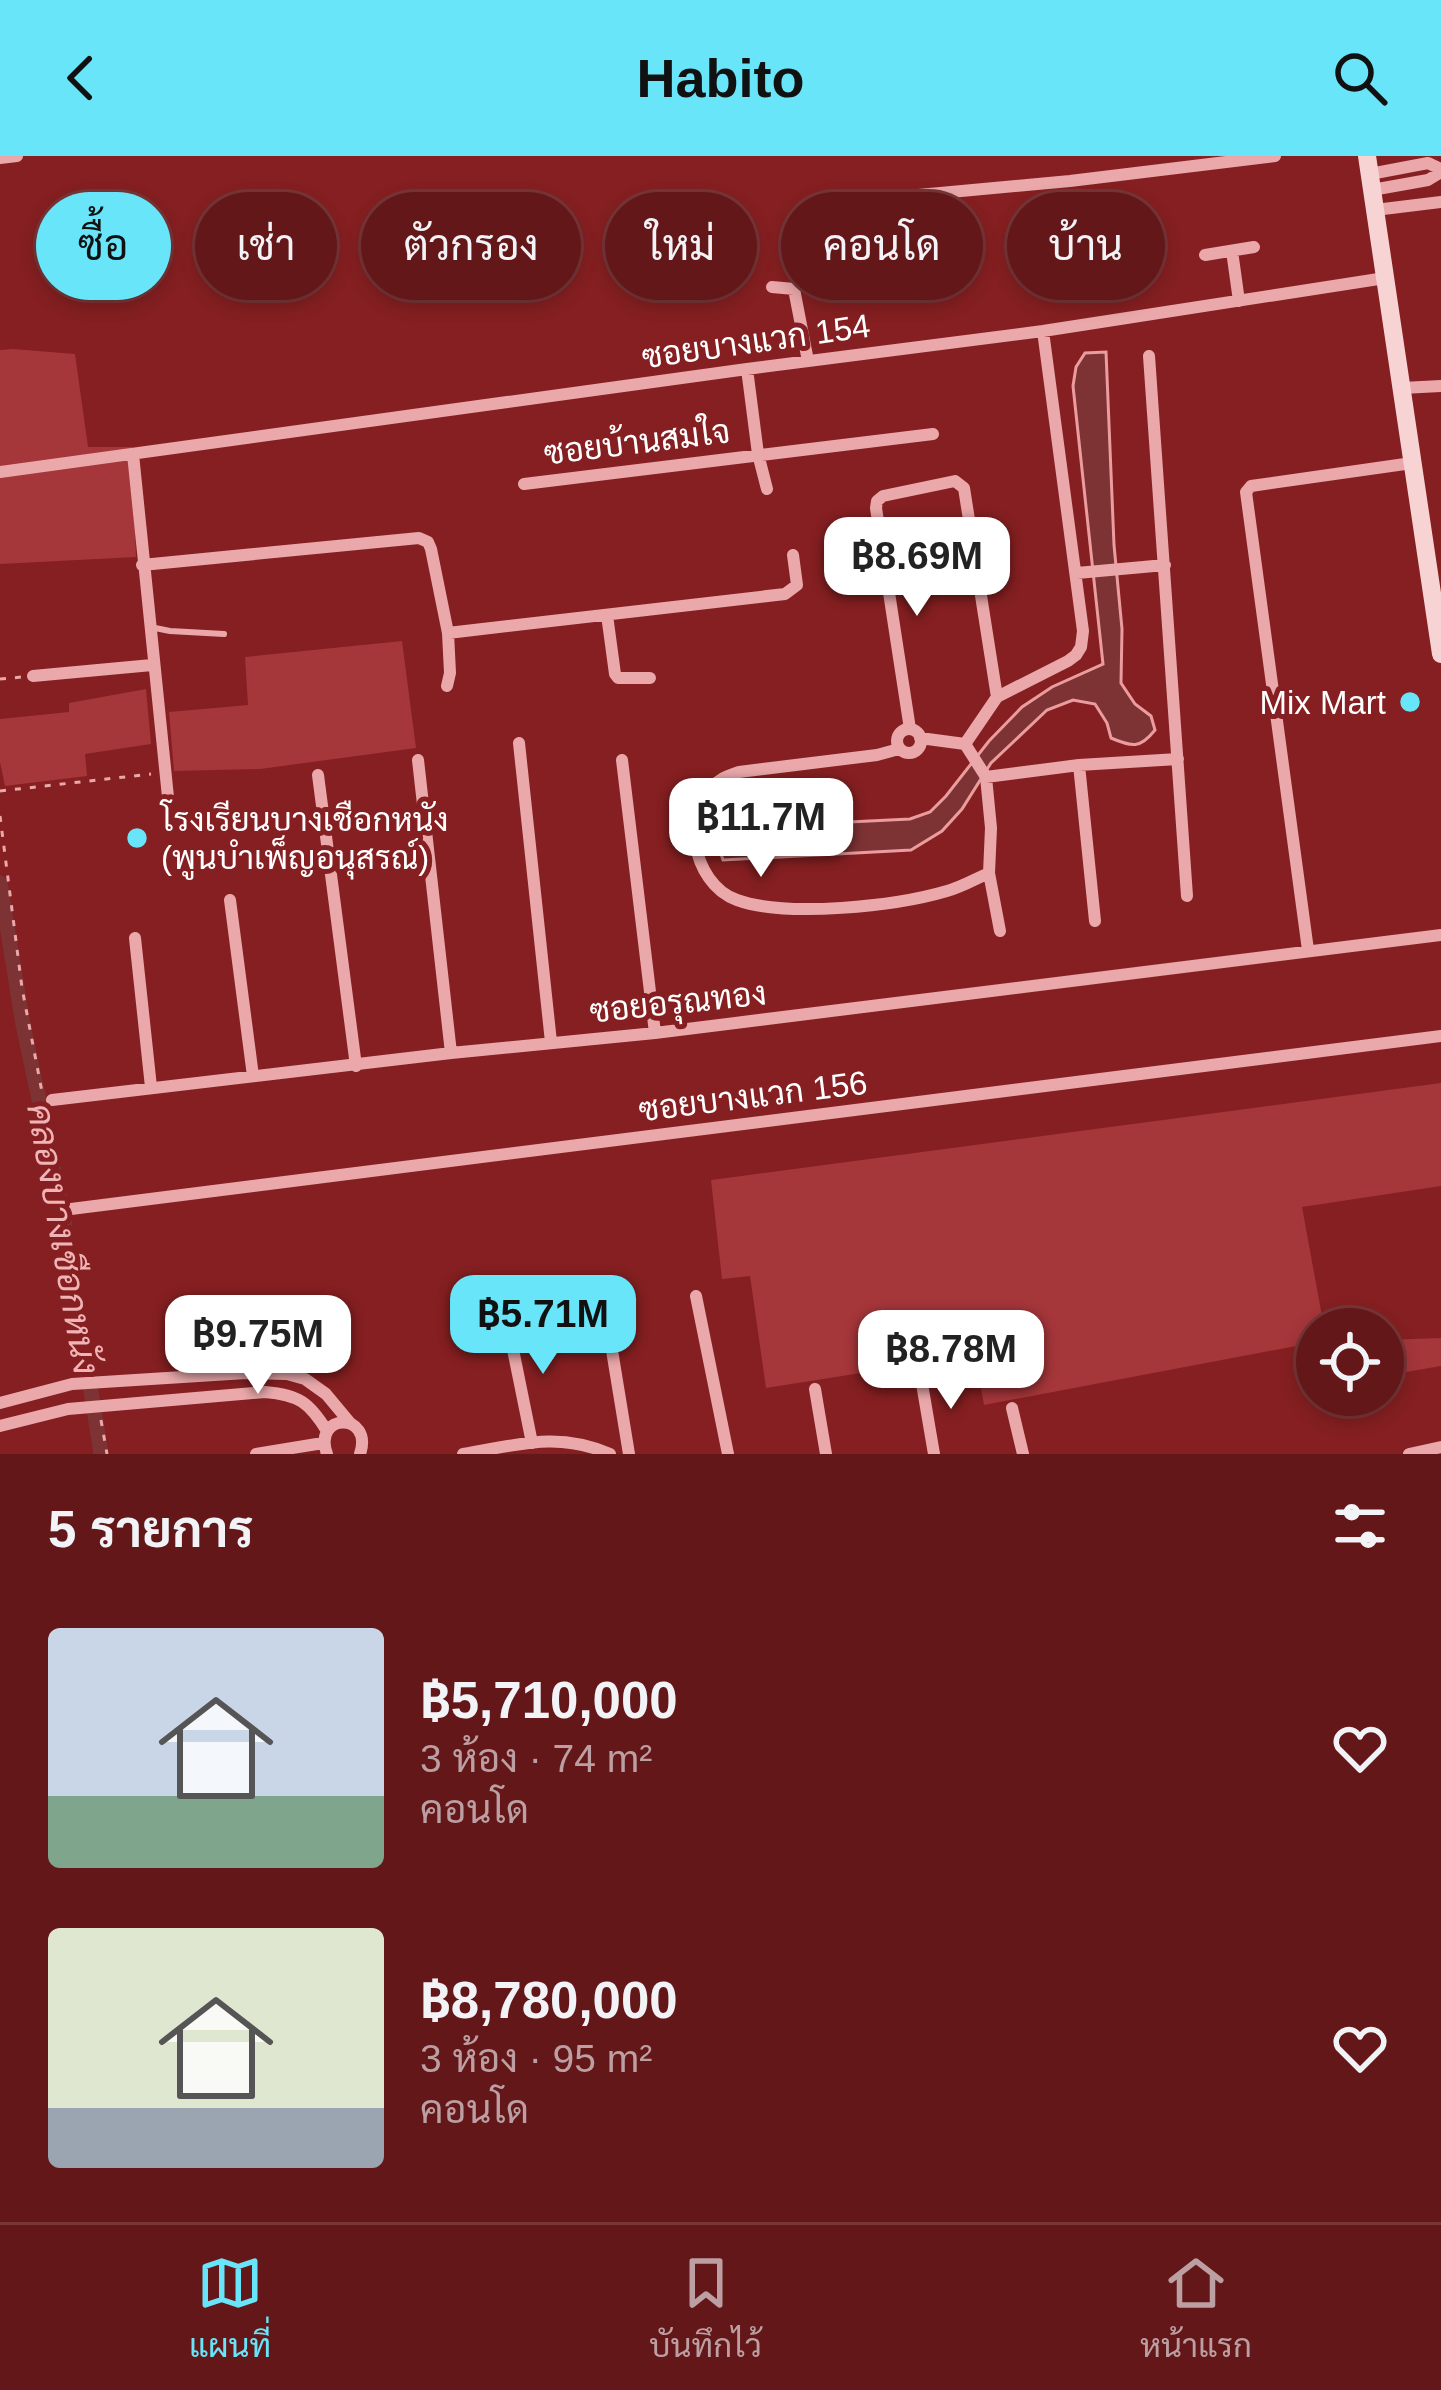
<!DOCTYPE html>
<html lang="th">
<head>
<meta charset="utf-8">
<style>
  :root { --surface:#641719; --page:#6a2022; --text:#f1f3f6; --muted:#bb9fa2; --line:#783638; --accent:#68e5f8 }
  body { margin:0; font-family:Helvetica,Sarabun,sans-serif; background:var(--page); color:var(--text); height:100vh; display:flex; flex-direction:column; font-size:45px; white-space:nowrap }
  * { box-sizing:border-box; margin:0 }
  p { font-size:39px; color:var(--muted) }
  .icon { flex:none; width:66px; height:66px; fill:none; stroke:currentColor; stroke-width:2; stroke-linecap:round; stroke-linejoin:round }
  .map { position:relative; height:1298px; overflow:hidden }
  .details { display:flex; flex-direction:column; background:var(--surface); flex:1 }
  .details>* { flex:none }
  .guide { position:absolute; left:36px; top:36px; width:1371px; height:108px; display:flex; gap:24px }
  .buttons { position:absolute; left:1296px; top:1152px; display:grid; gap:24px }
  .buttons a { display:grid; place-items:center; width:108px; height:108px; border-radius:50%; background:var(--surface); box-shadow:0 6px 18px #0003,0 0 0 3px var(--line); font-size:60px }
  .price { position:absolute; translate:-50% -102px; padding:0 27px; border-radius:24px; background:#fff; color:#222; font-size:39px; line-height:78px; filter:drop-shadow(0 3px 6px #0008) }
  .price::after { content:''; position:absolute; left:50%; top:72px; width:36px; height:27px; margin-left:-18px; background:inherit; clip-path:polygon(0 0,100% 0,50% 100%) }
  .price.on { background:var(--accent); color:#111 }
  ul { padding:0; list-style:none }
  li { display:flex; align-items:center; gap:36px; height:300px; padding:0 48px }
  li span { display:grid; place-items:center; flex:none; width:336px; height:240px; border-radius:12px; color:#555 }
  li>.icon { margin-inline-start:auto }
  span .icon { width:144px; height:144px; fill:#fffc; stroke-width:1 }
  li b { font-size:51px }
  h2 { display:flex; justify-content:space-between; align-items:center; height:144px; padding:0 48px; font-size:51px }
  .pill { padding:0 42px; border-radius:54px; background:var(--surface); box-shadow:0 6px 18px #0003,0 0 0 3px var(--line); font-size:42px; line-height:108px }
  .pill.on { background:var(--accent); color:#111 }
  header { display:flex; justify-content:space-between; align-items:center; height:156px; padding:0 48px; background:var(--accent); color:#111; font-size:54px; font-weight:800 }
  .tabs { display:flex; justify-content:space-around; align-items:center; height:168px; border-top:3px solid var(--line); background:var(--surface); font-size:33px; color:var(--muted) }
  .tabs a { display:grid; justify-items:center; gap:6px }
  .tabs .on { color:var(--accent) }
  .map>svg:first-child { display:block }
  .green { fill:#a5363a }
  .water { fill:#7d3233; stroke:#eb9c9f; stroke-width:3 }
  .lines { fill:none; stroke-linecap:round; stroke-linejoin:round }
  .canal { stroke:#7d3233; stroke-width:15 }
  .path { stroke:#eaa8aa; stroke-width:3; stroke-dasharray:6 9; stroke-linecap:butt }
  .service { stroke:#eaa8aa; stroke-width:6 }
  .minor { stroke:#eaa8aa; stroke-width:12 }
  .secondary { stroke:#f8d3d4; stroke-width:18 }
  .poi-dot { fill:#68e5f8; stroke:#851f21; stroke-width:4.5 }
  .labels { text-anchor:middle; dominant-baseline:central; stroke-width:10; stroke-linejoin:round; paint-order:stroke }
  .street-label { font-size:33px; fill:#fff; stroke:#851f21 }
  .poi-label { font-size:33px; fill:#fff; stroke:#851f21; text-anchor:end }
  .water-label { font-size:36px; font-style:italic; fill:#f1b4b6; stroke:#851f21 }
</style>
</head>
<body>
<header><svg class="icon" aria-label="back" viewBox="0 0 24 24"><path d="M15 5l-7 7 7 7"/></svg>Habito<svg class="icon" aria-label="search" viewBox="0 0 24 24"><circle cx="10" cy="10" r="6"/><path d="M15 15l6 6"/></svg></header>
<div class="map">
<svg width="1441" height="1298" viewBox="0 0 1441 1298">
  <rect width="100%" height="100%" fill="#851f21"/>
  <path class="green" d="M13 193 75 198 88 291H132L136 401 0 408V194Z
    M402 485 416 592 260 613 174 615 169 556 248 549 245 501Z
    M146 533 151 588 85 598 87 620 5 630 0 606V563L69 556V547Z
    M1441 927V1030L1302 1051 1322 1160 1335 1173H1317V1186L984 1249 975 1199 766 1232 750 1120 722 1123 711 1024Z
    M1441 1182V1210L1383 1220V1184Z"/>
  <path class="water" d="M1106 196 1114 389 1122 473 1121 527 1135 548 1151 560 1155 574C1140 593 1132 591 1111 582L1107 567 1095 548 1073 544 1047 554 991 607 962 653 942 675 911 694 723 704 719 692 722 681 747 675 808 668 910 663 930 656 946 640 989 585 1022 551 1052 531 1103 508 1073 230 1076 211 1085 197Z"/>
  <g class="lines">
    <path class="canal" d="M0 727 23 869 62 1051 101 1298"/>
    <path class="path" d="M0 523 22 521
      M0 635 151 618
      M0 660 22 832 42 936
      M46 957 62 1042
      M66 1063 92 1213
      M101 1264 107 1298"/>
    <path class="service" d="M150 471 170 475 224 478"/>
    <path class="minor" d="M0 2 17 0
      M1370 18 1428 7 1441 13
      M1372 34 1428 24 1441 16
      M843 46 1070 25 1275 0
      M1375 54 1441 46
      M1232 95 1239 145
      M1205 99 1254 91
      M772 131 794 133 808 205
      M1043 175 1083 475 1081 491 1076 499 1068 505 997 541 965 588 986 621 1079 609 1178 603
      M1149 200 1187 740
      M747 213 758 298 767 333
      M1402 232 1441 230
      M133 298 168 641
      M0 316 747 213 1043 175 1385 122
      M524 328 933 278
      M142 409 419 382 428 386 431 393 448 477 450 517 447 530
      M1077 417 1165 409
      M607 459 615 518 618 522H650
      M448 477 785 438 797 429 793 399
      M33 520 152 509
      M910 573 876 352 877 345 883 340 955 325 964 332 997 541
      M897 585a12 12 0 1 1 24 0a12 12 0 1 1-24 0Z
      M920 582 965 588
      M519 587 551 886
      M899 593 877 599 739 616C733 618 727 620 722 623 677 648 691 728 737 744 787 762 896 750 947 735 962 731 975 723 989 717L991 672 986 621
      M418 604 451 897
      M622 604 655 877
      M1079 609 1095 765
      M318 619 356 910
      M989 717 1000 775
      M230 744 253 920
      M135 782 151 931
      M1308 794 1246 336 1251 330 1412 307
      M52 944 451 897 655 877 1441 779
      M71 1053 1441 880
      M696 1140 728 1298
      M507 1164 532 1287
      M607 1164 629 1298
      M921 1222 934 1298
      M815 1233 826 1298
      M0 1247 72 1228 246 1217 287 1218 305 1223 326 1238 351 1268
      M1012 1252 1023 1298
      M0 1270 68 1253 265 1236C299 1239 309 1246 327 1275
      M256 1298 323 1287
      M327 1298C312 1256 374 1256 360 1298
      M463 1298C518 1289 557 1275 610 1298
      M1409 1298 1441 1291"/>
    <path class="secondary" d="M1367 0 1441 498"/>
  </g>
  <g class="poi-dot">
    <circle cx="1410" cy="546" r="12"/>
    <circle cx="137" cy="682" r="12"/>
  </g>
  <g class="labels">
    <g class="street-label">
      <text transform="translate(756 185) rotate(-8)">ซอยบางแวก 154</text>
      <text transform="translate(637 286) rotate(-7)">ซอยบ้านสมใจ</text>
      <text transform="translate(678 846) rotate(-6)">ซอยอรุณทอง</text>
      <text transform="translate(753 940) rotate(-7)">ซอยบางแวก 156</text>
    </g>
    <g class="poi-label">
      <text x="1386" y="546">Mix Mart</text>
      <text x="161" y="663" text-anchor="start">โรงเรียนบางเชือกหนัง<tspan x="161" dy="38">(พูนบำเพ็ญอนุสรณ์)</tspan></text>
    </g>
    <g class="water-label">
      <text transform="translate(63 1083) rotate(80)">คลองบางเชือกหนัง</text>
    </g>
  </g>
</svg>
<div class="buttons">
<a><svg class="icon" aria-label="locate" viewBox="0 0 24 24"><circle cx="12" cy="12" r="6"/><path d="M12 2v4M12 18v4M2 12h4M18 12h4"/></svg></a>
</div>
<b class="price" style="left:917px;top:463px">฿8.69M</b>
<b class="price" style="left:761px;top:724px">฿11.7M</b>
<b class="price on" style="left:543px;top:1221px">฿5.71M</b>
<b class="price" style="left:258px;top:1241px">฿9.75M</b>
<b class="price" style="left:951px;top:1256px">฿8.78M</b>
<div class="guide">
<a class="pill on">ซื้อ</a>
<a class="pill">เช่า</a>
<a class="pill">ตัวกรอง</a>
<a class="pill">ใหม่</a>
<a class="pill">คอนโด</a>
<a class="pill">บ้าน</a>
</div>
</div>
<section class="details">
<h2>5 รายการ<svg class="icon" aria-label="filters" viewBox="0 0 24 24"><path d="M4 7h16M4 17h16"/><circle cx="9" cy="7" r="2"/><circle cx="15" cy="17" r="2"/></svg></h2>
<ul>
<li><span style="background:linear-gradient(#c9d6e8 70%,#7fa58c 0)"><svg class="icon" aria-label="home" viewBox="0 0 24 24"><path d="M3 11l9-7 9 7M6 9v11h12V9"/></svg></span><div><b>฿5,710,000</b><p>3 ห้อง · 74 m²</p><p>คอนโด</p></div><svg class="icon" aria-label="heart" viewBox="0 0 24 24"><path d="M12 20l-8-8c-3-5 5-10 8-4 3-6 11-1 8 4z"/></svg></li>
<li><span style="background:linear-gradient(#dfe7d0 75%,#9aa5b1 0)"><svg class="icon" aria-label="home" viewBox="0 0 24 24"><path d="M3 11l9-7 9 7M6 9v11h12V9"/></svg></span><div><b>฿8,780,000</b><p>3 ห้อง · 95 m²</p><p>คอนโด</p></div><svg class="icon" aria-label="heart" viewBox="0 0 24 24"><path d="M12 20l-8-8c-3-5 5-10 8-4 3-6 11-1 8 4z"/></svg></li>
</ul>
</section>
<nav class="tabs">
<a class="on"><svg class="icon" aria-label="map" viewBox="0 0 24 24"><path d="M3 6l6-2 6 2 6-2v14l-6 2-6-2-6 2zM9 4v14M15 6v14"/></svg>แผนที่</a>
<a><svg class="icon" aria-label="saved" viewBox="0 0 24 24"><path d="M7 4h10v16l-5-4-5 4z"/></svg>บันทึกไว้</a>
<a><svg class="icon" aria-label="home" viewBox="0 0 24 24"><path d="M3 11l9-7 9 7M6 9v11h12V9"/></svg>หน้าแรก</a>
</nav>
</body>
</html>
